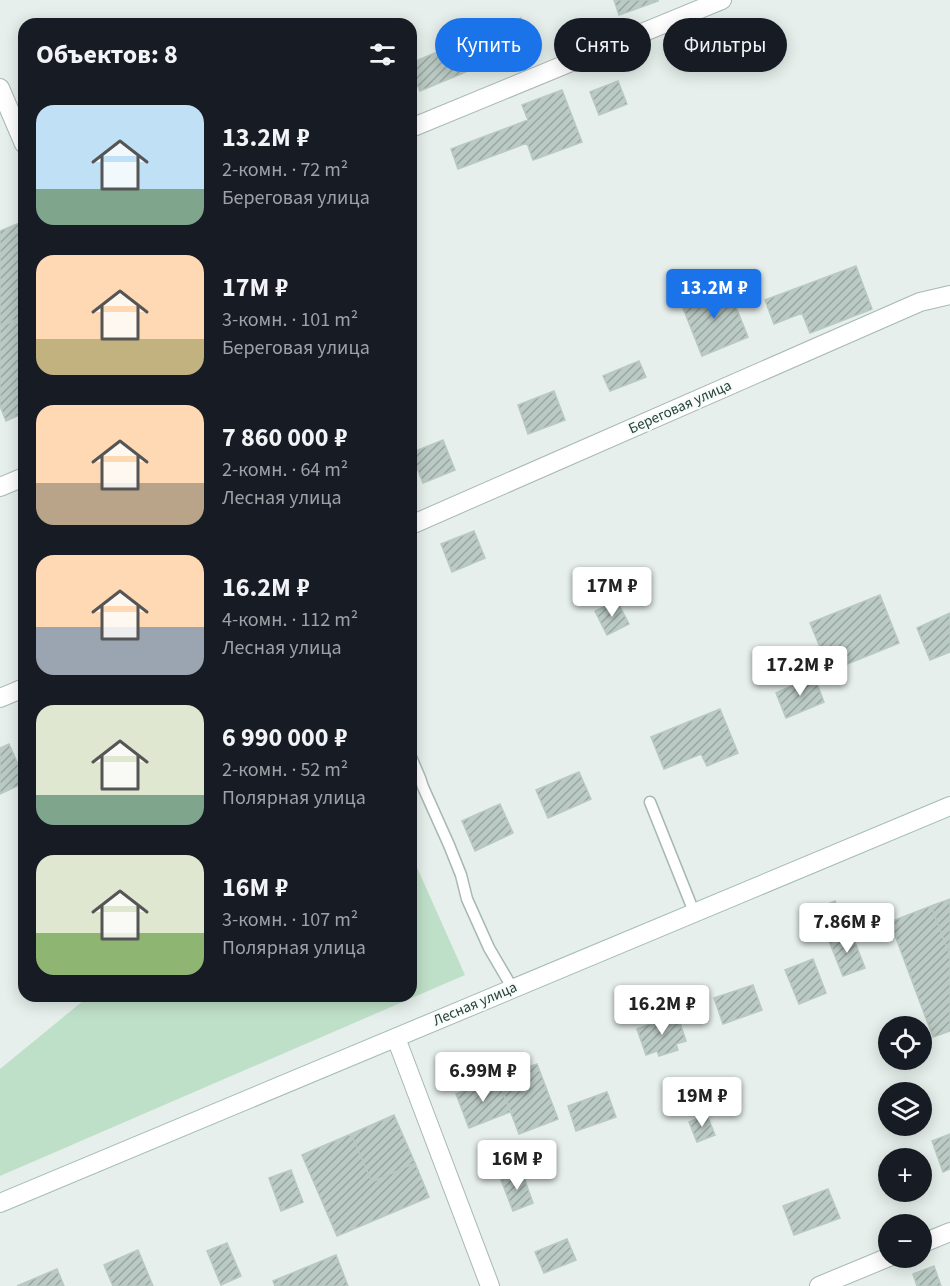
<!DOCTYPE html>
<html lang="ru">
<head>
<meta charset="utf-8">
<style>
  :root { --surface:#171b24; --page:#20242c; --text:#f1f3f6; --muted:#9ea1a6; --accent:#1a73e8 }
  body { margin:0; font-family:"Source Sans 3",sans-serif; background:var(--page); color:var(--text); height:100vh; display:flex; flex-direction:column; font-size:22px; white-space:nowrap }
  * { box-sizing:border-box; margin:0 }
  p { font-size:20px; color:var(--muted) }
  .icon { flex:none; width:33px; height:33px; fill:none; stroke:currentColor; stroke-width:2; stroke-linecap:round; stroke-linejoin:round }
  .map { position:relative; flex:1; overflow:hidden }
  .side { position:absolute; left:18px; top:18px; width:399px; height:984px; display:flex; flex-direction:column; background:var(--surface); border-radius:18px; box-shadow:0 3px 15px #0003 }
  .side>* { flex:none }
  .hud { position:absolute; left:435px; top:18px; width:424px; height:54px; display:flex; gap:12px }
  .fabs { position:absolute; left:878px; top:1016px; display:grid; gap:12px }
  .fabs a { display:grid; place-items:center; width:54px; height:54px; border-radius:50%; background:var(--surface); box-shadow:0 3px 15px #0003; font-size:30px }
  .price { position:absolute; translate:-50% -51px; padding:0 14px; border-radius:6px; background:#fff; color:#222; font-size:20px; line-height:39px; filter:drop-shadow(0 2px 3px #0008) }
  .price::after { content:''; position:absolute; left:50%; top:36px; width:18px; height:14px; margin-left:-9px; background:inherit; clip-path:polygon(0 0,100% 0,50% 100%) }
  .price.selected { background:var(--accent); color:#fff }
  ul { padding:0; list-style:none }
  li { display:flex; align-items:center; gap:18px; height:150px; padding:0 18px }
  li span { display:grid; place-items:center; flex:none; width:168px; height:120px; border-radius:18px; color:#555 }
  li>.icon { margin-inline-start:auto }
  span .icon { width:72px; height:72px; fill:#fffc; stroke-width:1 }
  li b { font-size:26px }
  h2 { display:flex; justify-content:space-between; align-items:center; height:72px; padding:0 18px; font-size:26px }
  .pill { padding:0 21px; border-radius:27px; background:var(--surface); box-shadow:0 3px 15px #0003; font-size:21px; line-height:54px }
  .pill.selected { background:var(--accent); color:#fff }
  .map>svg:first-child { display:block }
  .grass { fill:#bfe0c8 }
  .building { fill:url(#building-hatch); stroke:#b8c9c2; stroke-width:1.5 }
  .lines { fill:none; stroke-linecap:round; stroke-linejoin:round }
  .lane-casing { stroke:#a8b8b2; stroke-width:13 }
  .street-casing { stroke:#a8b8b2; stroke-width:20 }
  .secondary-casing { stroke:#a4bbb3; stroke-width:20 }
  .lane { stroke:#fff; stroke-width:10 }
  .street { stroke:#fff; stroke-width:18 }
  .secondary { stroke:#fff; stroke-width:18 }
  .labels { text-anchor:middle; dominant-baseline:central; stroke-width:4.5; stroke-linejoin:round; paint-order:stroke }
  .street-label { font-size:15px; fill:#24423a; stroke:#f7fbf9 }
</style>
</head>
<body>
<div class="map">
<svg width="950" height="1286" viewBox="0 0 950 1286">
  <defs>
    <pattern id="building-hatch" width="6" height="6" patternUnits="userSpaceOnUse" patternTransform="scale(1.5)"><rect width="6" height="6" fill="#bbcac4"/><path d="M-1 1l2-2M0 6l6-6M5 7l2-2" fill="none" stroke="#98a6a0"/></pattern>
  </defs>
  <rect width="100%" height="100%" fill="#e6efeb"/>
  <path class="grass" d="M411 854 465 975 0 1176V1069L89 996H411Z"/>
  <path class="building" d="M614 0H658V1L619 15Z
    M521 18 531 46 505 55 495 27Z
    M725 35 732 57 706 65 699 43Z
    M476 36 487 63 420 91 411 71V63Z
    M618 81 627 104 599 115 590 92Z
    M562 90 582 142 533 160 527 143 458 169 451 149 528 120 522 105Z
    M24 221V316L0 326V231Z
    M856 266 872 309 810 333 802 313 774 324 765 300Z
    M727 285 748 337 702 356 681 303Z
    M24 317V413L6 421 0 406V327Z
    M639 361 646 377 610 391 603 376Z
    M554 391 565 420 528 434 518 405Z
    M443 440 455 470 423 483 411 453Z
    M474 531 485 558 452 572 441 544Z
    M880 595 899 643 830 671 810 623Z
    M617 601 629 624 607 635 595 611Z
    M950 613V652L930 660 917 628Z
    M814 676 824 702 786 718 776 693Z
    M720 709 738 753 707 766 701 754 664 769 651 737Z
    M9 744 24 778V783L0 794V748Z
    M579 772 591 799 548 818 536 790Z
    M500 804 513 833 475 851 462 821Z
    M950 899V956L931 906Z
    M835 901 841 918 818 927 812 911Z
    M931 906 950 956V1031L933 1037 890 922Z
    M851 932 865 968 843 976 829 941Z
    M813 959 826 993 799 1004 785 970Z
    M753 985 762 1010 723 1024 714 998Z
    M677 1014 686 1041 676 1044 678 1050 659 1056 657 1051 646 1055 637 1029Z
    M537 1064 558 1119 519 1134 498 1078Z
    M498 1078 510 1112 469 1128 456 1094Z
    M607 1092 616 1117 576 1131 568 1106Z
    M394 1115 415 1163 372 1182 351 1134Z
    M707 1115 715 1135 697 1142 689 1122Z
    M351 1134 372 1182 415 1163 429 1197 337 1236 302 1155Z
    M950 1134V1169L943 1172 932 1141Z
    M888 1164V1191H894L886 1193 879 1166Z
    M291 1170 303 1202 281 1211 269 1178Z
    M522 1172 533 1203 513 1211 501 1180Z
    M828 1189 840 1218 794 1235 783 1206Z
    M567 1239 576 1260 544 1273 535 1252Z
    M227 1243 241 1276 221 1285 207 1251Z
    M138 1250 153 1286H113L104 1265Z
    M336 1255 348 1286H275L273 1281Z
    M934 1266 941 1286H917L913 1274Z
    M57 1269 64 1286H17Z"/>
  <g class="lines">
    <g class="lane-casing">
      <path id="lane" d="M411 757 420 778 423 787 449 845 461 875 467 899 489 948 513 989
        M650 802 694 912"/>
    </g>
    <g class="street-casing">
      <path id="street" d="M0 88 24 144
        M411 128 722 0
        M0 487 24 477
        M411 525 920 302 950 295
        M0 698 24 688
        M396 1038 490 1286
        M921 1244 950 1232
        M819 1286 889 1257"/>
    </g>
    <g class="secondary-casing">
      <path id="secondary" d="M0 1203 950 806"/>
    </g>
    <use href="#lane" class="lane"/>
    <use href="#street" class="street"/>
    <use href="#secondary" class="secondary"/>
  </g>
  <g class="labels">
    <g class="street-label">
      <text transform="translate(680 407) rotate(-24)">Береговая улица</text>
      <text transform="translate(475 1004) rotate(-23)">Лесная улица</text>
    </g>
  </g>
</svg>
<div class="fabs">
<a><svg class="icon" aria-label="locate" viewBox="0 0 24 24"><circle cx="12" cy="12" r="6"/><path d="M12 2v4M12 18v4M2 12h4M18 12h4"/></svg></a>
<a><svg class="icon" aria-label="layers" viewBox="0 0 24 24"><path d="M12 4l9 5-9 5-9-5zM3 14l9 5 9-5"/></svg></a>
<a>+</a>
<a>−</a>
</div>
<b class="price selected" style="left:714px;top:320px">13.2M ₽</b>
<b class="price" style="left:612px;top:618px">17M ₽</b>
<b class="price" style="left:800px;top:697px">17.2M ₽</b>
<b class="price" style="left:847px;top:954px">7.86M ₽</b>
<b class="price" style="left:662px;top:1036px">16.2M ₽</b>
<b class="price" style="left:483px;top:1103px">6.99M ₽</b>
<b class="price" style="left:702px;top:1128px">19M ₽</b>
<b class="price" style="left:517px;top:1191px">16M ₽</b>
<div class="hud">
<a class="pill selected">Купить</a>
<a class="pill">Снять</a>
<a class="pill">Фильтры</a>
</div>
<section class="side">
<h2>Объектов: 8<svg class="icon" aria-label="filters" viewBox="0 0 24 24"><path d="M4 7h16M4 17h16"/><circle cx="9" cy="7" r="2"/><circle cx="15" cy="17" r="2"/></svg></h2>
<ul>
<li><span style="background:linear-gradient(#bfe0f5 70%,#7fa58c 0)"><svg class="icon" aria-label="home" viewBox="0 0 24 24"><path d="M3 11l9-7 9 7M6 9v11h12V9"/></svg></span><div><b>13.2M ₽</b><p>2-комн. · 72 m²</p><p>Береговая улица</p></div></li>
<li><span style="background:linear-gradient(#ffd9b3 70%,#c2b280 0)"><svg class="icon" aria-label="home" viewBox="0 0 24 24"><path d="M3 11l9-7 9 7M6 9v11h12V9"/></svg></span><div><b>17M ₽</b><p>3-комн. · 101 m²</p><p>Береговая улица</p></div></li>
<li><span style="background:linear-gradient(#ffd9b3 65%,#b9a48a 0)"><svg class="icon" aria-label="home" viewBox="0 0 24 24"><path d="M3 11l9-7 9 7M6 9v11h12V9"/></svg></span><div><b>7 860 000 ₽</b><p>2-комн. · 64 m²</p><p>Лесная улица</p></div></li>
<li><span style="background:linear-gradient(#ffd9b3 60%,#9aa5b1 0)"><svg class="icon" aria-label="home" viewBox="0 0 24 24"><path d="M3 11l9-7 9 7M6 9v11h12V9"/></svg></span><div><b>16.2M ₽</b><p>4-комн. · 112 m²</p><p>Лесная улица</p></div></li>
<li><span style="background:linear-gradient(#dfe7d0 75%,#7fa58c 0)"><svg class="icon" aria-label="home" viewBox="0 0 24 24"><path d="M3 11l9-7 9 7M6 9v11h12V9"/></svg></span><div><b>6 990 000 ₽</b><p>2-комн. · 52 m²</p><p>Полярная улица</p></div></li>
<li><span style="background:linear-gradient(#dfe7d0 65%,#8fb573 0)"><svg class="icon" aria-label="home" viewBox="0 0 24 24"><path d="M3 11l9-7 9 7M6 9v11h12V9"/></svg></span><div><b>16M ₽</b><p>3-комн. · 107 m²</p><p>Полярная улица</p></div></li>
</ul>
</section>
</div>
</body>
</html>
